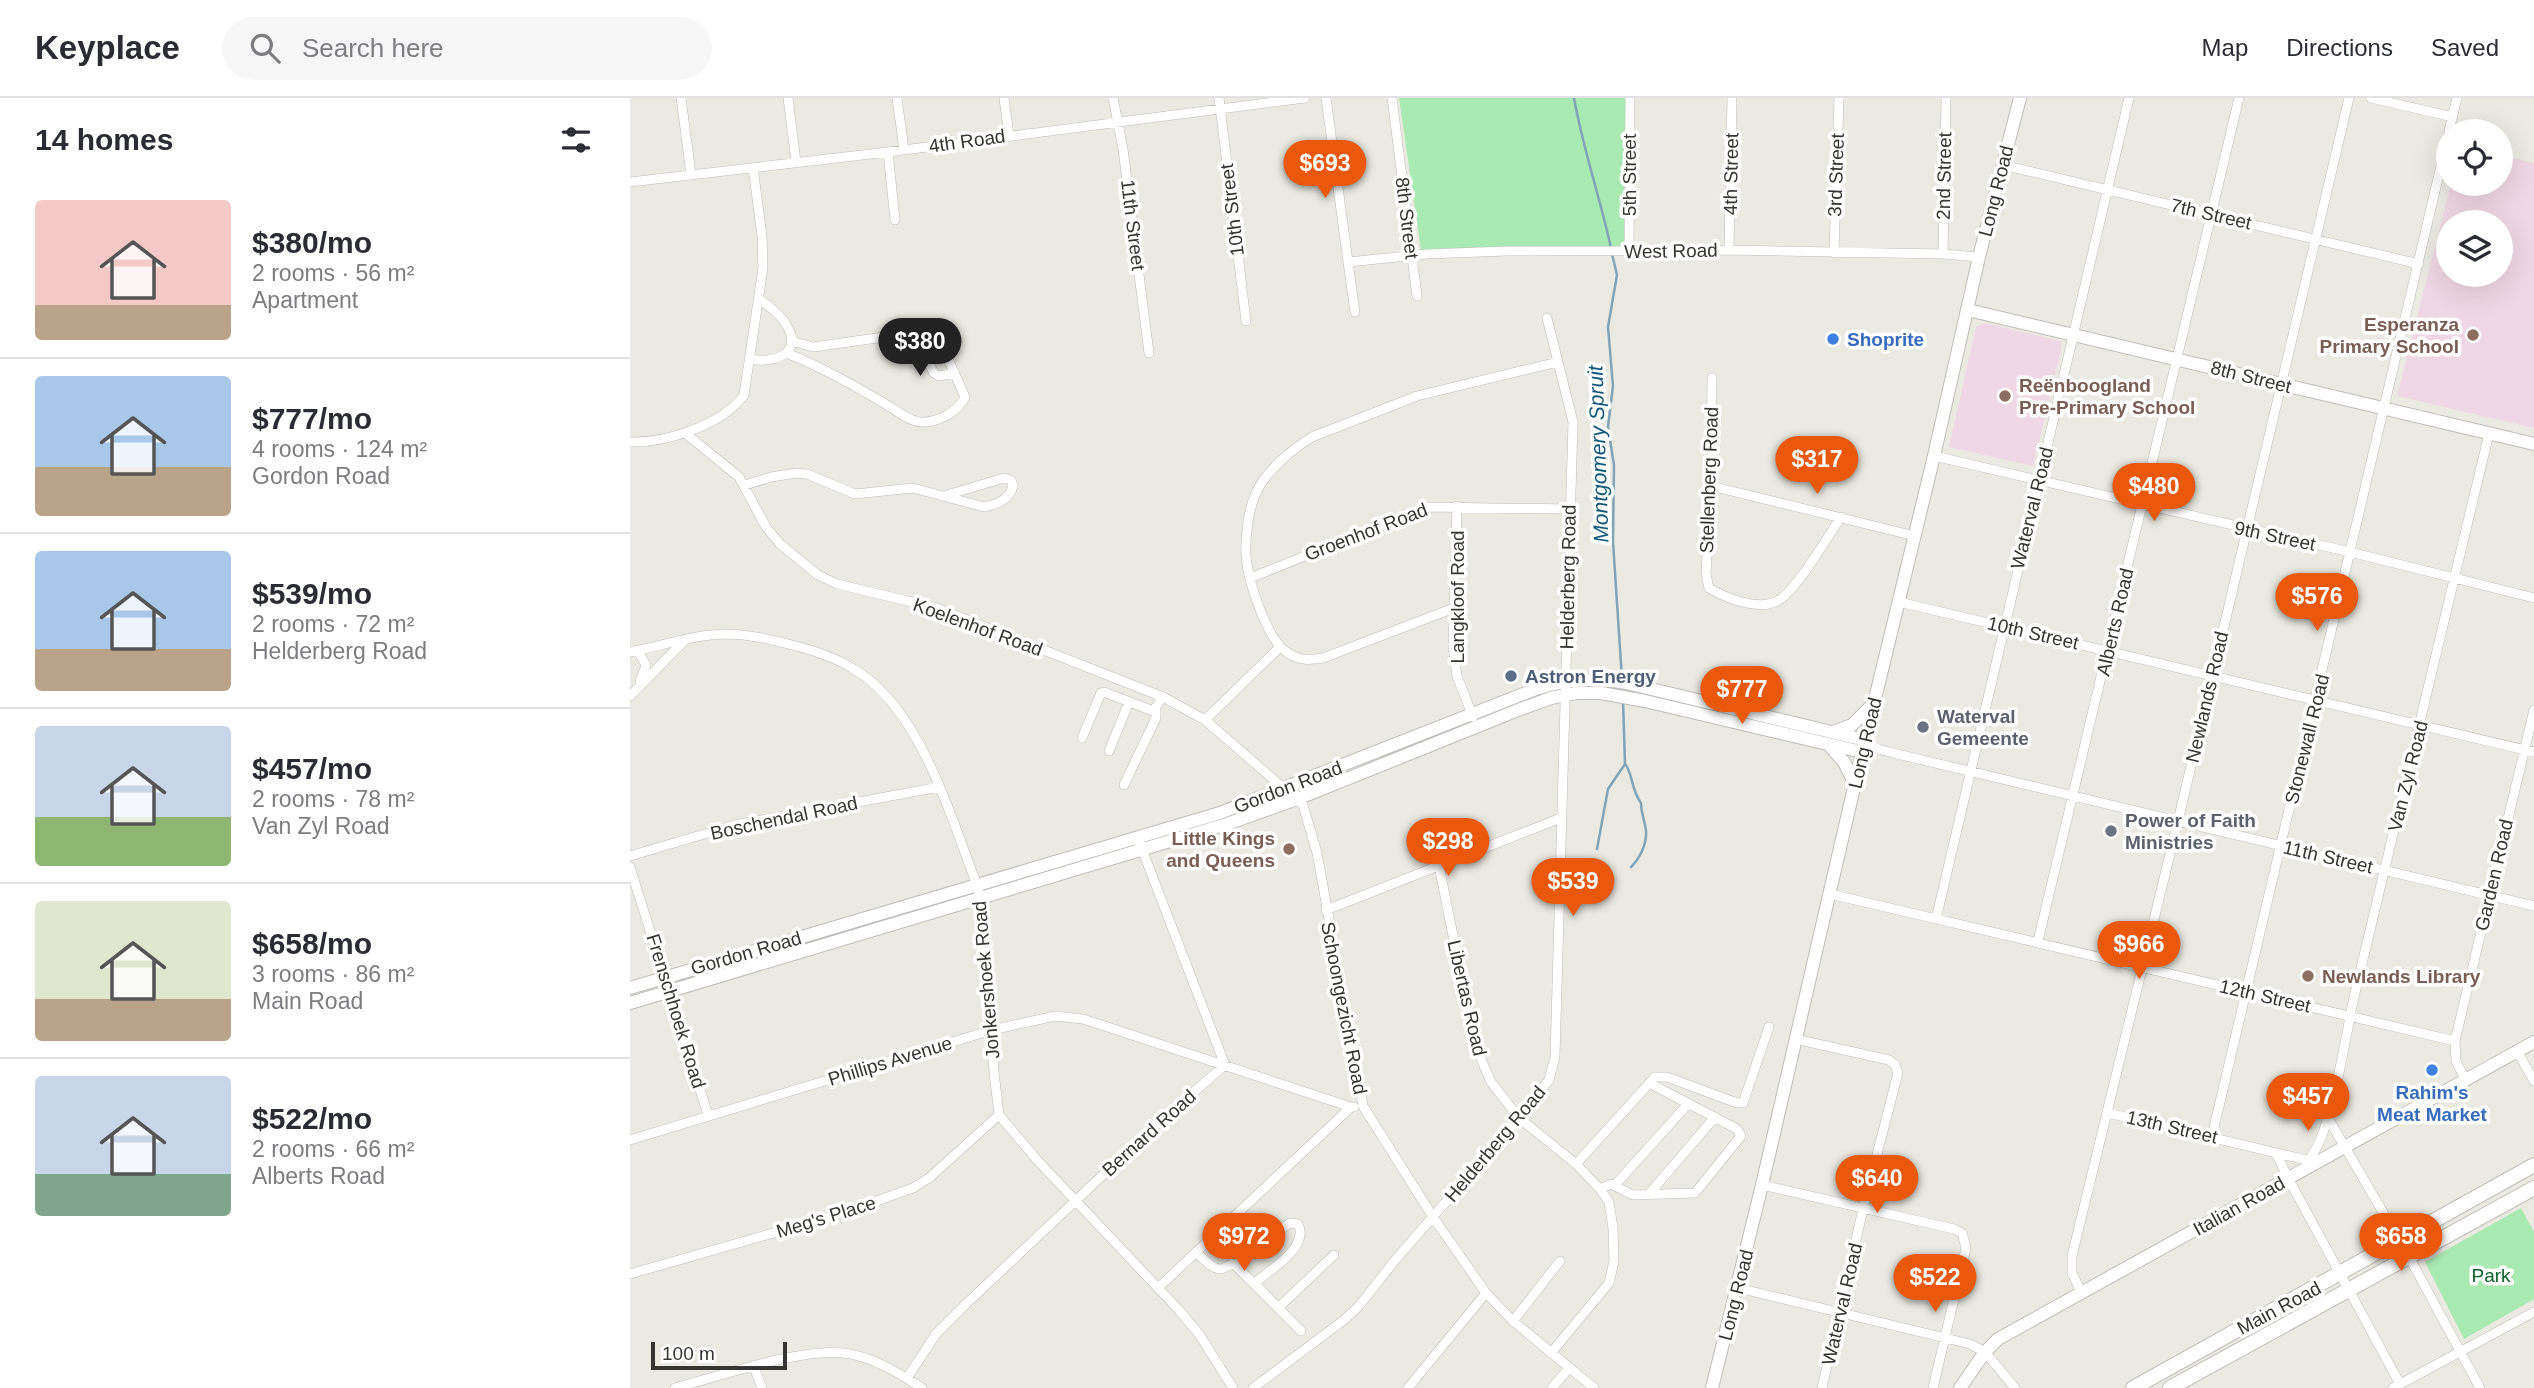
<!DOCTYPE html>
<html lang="en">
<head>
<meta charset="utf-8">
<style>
  :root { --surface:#fff; --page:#f7f7f7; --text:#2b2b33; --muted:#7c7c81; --line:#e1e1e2; --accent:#ea580c }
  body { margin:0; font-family:Arial,sans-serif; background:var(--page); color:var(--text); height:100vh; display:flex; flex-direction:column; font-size:26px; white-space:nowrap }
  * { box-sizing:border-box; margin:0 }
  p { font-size:23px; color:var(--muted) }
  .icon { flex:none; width:38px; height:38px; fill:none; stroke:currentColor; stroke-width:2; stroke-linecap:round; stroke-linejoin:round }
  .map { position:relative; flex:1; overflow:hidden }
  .sheet { display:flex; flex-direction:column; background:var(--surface); width:630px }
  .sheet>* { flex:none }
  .controls { position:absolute; left:1806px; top:21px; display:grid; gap:14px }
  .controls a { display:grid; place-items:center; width:77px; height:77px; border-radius:50%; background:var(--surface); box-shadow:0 7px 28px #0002; font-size:35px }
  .scale { position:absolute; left:21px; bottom:18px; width:136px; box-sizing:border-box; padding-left:7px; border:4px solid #353532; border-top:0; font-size:19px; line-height:24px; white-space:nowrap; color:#353532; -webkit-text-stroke:5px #fff; paint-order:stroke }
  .price { position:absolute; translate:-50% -60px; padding:0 16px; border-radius:24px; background:var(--accent); color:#fff; font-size:23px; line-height:46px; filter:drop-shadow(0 2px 4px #0008) }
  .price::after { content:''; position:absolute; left:50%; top:42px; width:21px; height:16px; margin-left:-10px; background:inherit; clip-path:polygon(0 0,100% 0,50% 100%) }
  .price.current { background:#222; color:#fff }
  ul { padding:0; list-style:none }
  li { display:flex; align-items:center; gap:21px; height:175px; padding:0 35px }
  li+li { border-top:2px solid var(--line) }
  li span { display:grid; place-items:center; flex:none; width:196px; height:140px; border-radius:7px; color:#555 }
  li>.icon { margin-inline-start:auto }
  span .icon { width:84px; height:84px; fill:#fffc; stroke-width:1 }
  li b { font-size:30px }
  h2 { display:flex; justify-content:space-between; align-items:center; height:84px; padding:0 35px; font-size:30px }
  header { display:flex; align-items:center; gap:42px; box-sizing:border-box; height:98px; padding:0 35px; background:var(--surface); border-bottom:2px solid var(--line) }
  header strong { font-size:33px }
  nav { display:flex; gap:38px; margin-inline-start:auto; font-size:24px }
  .search { width:490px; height:63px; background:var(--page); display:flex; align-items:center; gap:18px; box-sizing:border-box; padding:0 24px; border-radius:38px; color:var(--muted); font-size:26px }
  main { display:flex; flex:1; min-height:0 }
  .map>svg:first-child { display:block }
  .education { fill:#efd8e5; fill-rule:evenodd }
  .green { fill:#a9e9b2 }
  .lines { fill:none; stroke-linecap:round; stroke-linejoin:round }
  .stream { stroke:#81a4b9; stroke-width:2.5 }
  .street-casing { stroke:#bebdb6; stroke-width:10 }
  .secondary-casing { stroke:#bebdb6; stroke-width:14 }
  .primary-casing { stroke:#bebdb6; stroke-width:16 }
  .street { stroke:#fff; stroke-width:9 }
  .secondary { stroke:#fff; stroke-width:12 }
  .primary { stroke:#fff; stroke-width:14 }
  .education-dot { fill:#8d6e63; stroke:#fff; stroke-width:2.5 }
  .shop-dot { fill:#3f7fe0; stroke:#fff; stroke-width:2.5 }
  .service-dot { fill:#5c6f8a; stroke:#fff; stroke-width:2.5 }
  .worship-dot { fill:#6b7280; stroke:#fff; stroke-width:2.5 }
  .labels { text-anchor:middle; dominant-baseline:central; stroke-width:7; stroke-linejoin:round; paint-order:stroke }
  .street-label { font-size:19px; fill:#353532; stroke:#fff }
  .education-label { font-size:19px; font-weight:bold; fill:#785e54; stroke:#fff; text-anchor:end }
  .shop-label { font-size:19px; font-weight:bold; fill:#366cbe; stroke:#fff; text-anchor:start }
  .service-label { font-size:19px; font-weight:bold; fill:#4e5e75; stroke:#fff; text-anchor:start }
  .worship-label { font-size:19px; font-weight:bold; fill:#5b616d; stroke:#fff; text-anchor:start }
  .park-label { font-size:19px; fill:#12612a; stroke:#fff }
  .water-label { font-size:21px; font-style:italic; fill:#105779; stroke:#fff }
</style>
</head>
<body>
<header>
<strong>Keyplace</strong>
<div class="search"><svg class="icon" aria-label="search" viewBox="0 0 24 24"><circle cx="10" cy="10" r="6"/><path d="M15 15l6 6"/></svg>Search here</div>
<nav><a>Map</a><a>Directions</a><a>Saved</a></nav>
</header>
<main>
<section class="sheet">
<h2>14 homes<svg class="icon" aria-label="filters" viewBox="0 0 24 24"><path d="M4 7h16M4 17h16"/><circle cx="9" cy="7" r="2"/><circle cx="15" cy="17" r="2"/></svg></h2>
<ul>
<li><span style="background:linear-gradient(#f6c9c9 75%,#b9a48a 0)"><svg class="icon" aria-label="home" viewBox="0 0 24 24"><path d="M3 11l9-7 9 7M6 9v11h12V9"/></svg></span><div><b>$380/mo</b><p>2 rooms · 56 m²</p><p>Apartment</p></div></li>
<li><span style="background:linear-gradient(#a9c7e8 65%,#b9a48a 0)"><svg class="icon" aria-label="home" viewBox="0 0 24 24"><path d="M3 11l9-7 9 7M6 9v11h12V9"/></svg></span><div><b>$777/mo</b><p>4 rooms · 124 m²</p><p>Gordon Road</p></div></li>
<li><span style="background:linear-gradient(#a9c7e8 70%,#b9a48a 0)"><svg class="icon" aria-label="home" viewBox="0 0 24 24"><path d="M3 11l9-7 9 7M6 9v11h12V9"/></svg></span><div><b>$539/mo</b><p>2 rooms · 72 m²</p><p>Helderberg Road</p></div></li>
<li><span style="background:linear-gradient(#c9d6e8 65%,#8fb573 0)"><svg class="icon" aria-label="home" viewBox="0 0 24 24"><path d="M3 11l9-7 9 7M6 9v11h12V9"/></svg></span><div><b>$457/mo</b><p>2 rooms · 78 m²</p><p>Van Zyl Road</p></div></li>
<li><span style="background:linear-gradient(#dfe7d0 70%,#b9a48a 0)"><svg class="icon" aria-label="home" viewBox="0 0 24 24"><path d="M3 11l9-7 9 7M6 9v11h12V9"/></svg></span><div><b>$658/mo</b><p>3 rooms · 86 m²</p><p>Main Road</p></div></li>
<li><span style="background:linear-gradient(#c9d6e8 70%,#7fa58c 0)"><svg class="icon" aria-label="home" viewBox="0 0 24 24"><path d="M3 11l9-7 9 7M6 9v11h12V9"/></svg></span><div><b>$522/mo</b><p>2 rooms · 66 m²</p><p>Alberts Road</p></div></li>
</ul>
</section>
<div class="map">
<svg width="1904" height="1290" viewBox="0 0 1904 1290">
  <rect width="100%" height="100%" fill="#ebeae2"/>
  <path class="education" d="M1871 57 1904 65V330L1767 298 1821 86H1871ZM1818 124H1871V177H1818Z
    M1355 225 1430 243 1432 248 1403 368 1319 349 1346 229Z"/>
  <path class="green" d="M769 0H998L996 152H791Z
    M1891 1110 1904 1134V1201L1834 1241 1795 1164Z"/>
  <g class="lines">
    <path class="stream" d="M944 0C953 51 970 99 981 150
      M982 156 987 177 978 229 983 288 978 329 984 367 983 444 992 581
      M996 667C1004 681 1001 691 1011 705 1011 715 1015 723 1016 733 1017 746 1010 760 1001 769
      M967 751 978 691 995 666 993 602"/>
    <g class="street-casing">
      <path id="street" d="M51 0 61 76
        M158 0 166 64
        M267 0 274 52
        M374 0 379 38
        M483 0 493 51 519 255
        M589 0 616 223
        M696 0 718 164 797 156 876 153 1099 152 1313 156 1349 159
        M762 0 787 198
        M1741 0 1823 19
        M1819 33 1827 0
        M258 54 265 122
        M1373 67 1789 166
        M0 84 258 54 675 0
        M1099 152 1102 0
        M999 154 1000 0
        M1204 155 1209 0
        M1313 156 1316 0
        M718 164 725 214
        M280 232 304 275 309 278 325 275
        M156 255C190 268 221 286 252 304 263 310 278 323 290 324 307 325 328 314 335 299L306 234 294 228 254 239 183 249 161 243
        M120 261C142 266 174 256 157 228 151 217 140 209 129 201
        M1082 280 1081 388 1076 476 1079 490C1095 500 1129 513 1147 503 1166 494 1198 438 1211 419
        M55 335 109 379 136 429 150 446 188 477 207 486 307 510 533 599 575 622 673 707 687 755 733 1008 803 1119 856 1195 883 1223 964 1290
        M0 344C36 345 92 327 114 297L133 170 132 138 123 70
        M1304 358 1720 454 1904 500
        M115 387 141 379 167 375 177 376 225 396 283 390 354 409C368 406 380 401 383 388L381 382 374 380 317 397
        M1081 388 1285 438
        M827 408 823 549 827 578 843 619
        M620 480 798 409 940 411
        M1269 504 1904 654
        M824 510 693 560C680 562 670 563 658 555 637 543 618 482 616 459 615 440 618 412 626 395 636 373 661 352 682 339L787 298 928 264
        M7 552 16 567 10 584
        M0 554C31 548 62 537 94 536 117 536 140 541 162 547 182 552 204 559 222 570 290 608 320 718 347 787L351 802 364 974 369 1017 407 1062 548 1211 569 1236 603 1290
        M0 598 55 542
        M575 622 650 549
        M452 640 471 595 474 594 523 613 533 599
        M1235 642 1248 651 1263 655 1904 808
        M479 653 499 604
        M494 687 526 620V612
        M0 758 105 727 309 689
        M809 768 845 947 861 984 889 1020 946 1066 970 1091 979 1104 983 1130 984 1163 979 1185 921 1255
        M0 769 78 1017
        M1200 796 1825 943
        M696 812 931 720
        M1306 821 1499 0
        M1408 843 1609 0
        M1165 941 1259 962 1265 967 1268 975 1233 1111 1192 1290
        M1887 953 1904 983
        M1836 983 1826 963 1825 943 1904 612
        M1478 1015 1681 1063
        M1698 1020 1779 1159 1850 1290
        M1582 1038 1818 38
        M0 1042 362 932 425 918 453 921 721 1009
        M1646 1055 1658 1080 1770 1286
        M1678 1062C1702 1039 1716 932 1725 895 1770 708 1814 522 1859 336
        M946 1066 1025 979H1037L1107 1005H1113L1139 929
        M985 1087 1058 1006
        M1132 1087 1324 1131 1332 1135 1336 1150 1303 1290
        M970 1091 981 1086 1003 1097 1065 1095 1111 1038 1107 1031 1019 985
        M1019 1096 1085 1019
        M566 1154C572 1159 581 1170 589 1171 600 1172 648 1133 660 1125L668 1126C680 1149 639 1173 624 1185L671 1233 603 1165
        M0 1176 213 1115 283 1090 299 1080 369 1017
        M529 1189 721 1009H724
        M1108 1190 1340 1246 1355 1254 1385 1290
        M1452 1196 1442 1175V1158L1548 723 1719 0
        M648 1210 704 1157
        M883 1223 930 1163
        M124 1269 132 1290
        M277 1280 306 1236 336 1206 527 1026 595 967 510 746
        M45 1290C89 1278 170 1250 214 1255 241 1258 269 1275 292 1290
        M623 1290 714 1222 729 1208 766 1161 889 1020 919 982 925 959 943 324 917 220
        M778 1290 856 1195
        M922 1290 939 1270
        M1763 1290 1904 1214"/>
    </g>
    <g class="secondary-casing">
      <path id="secondary" d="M1338 212 1904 346
        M1203 634 1222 627 1241 608
        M1198 646 1214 664 1225 686
        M0 890 590 715 906 591C937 581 963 580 996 585L1235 642
        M0 905 597 726 667 701 888 612 921 600 946 595H971L1015 603 1232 654
        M1082 1290 1132 1087 1235 642 1304 358 1349 159 1390 0
        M1330 1290 1355 1254 1368 1241 1904 944"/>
    </g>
    <g class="primary-casing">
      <path id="primary" d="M1503 1290 1904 1067
        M1540 1290 1904 1090"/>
    </g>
    <use href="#street" class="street"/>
    <use href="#secondary" class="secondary"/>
    <use href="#primary" class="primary"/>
  </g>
  <g class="education-dot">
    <circle cx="1843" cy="237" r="7"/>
    <circle cx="1375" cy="298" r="7"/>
    <circle cx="659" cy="751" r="7"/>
    <circle cx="1678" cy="878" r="7"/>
  </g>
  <g class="shop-dot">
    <circle cx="1203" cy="241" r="7"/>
    <circle cx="1802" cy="972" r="7"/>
  </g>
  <circle class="service-dot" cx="881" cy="578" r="7"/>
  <g class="worship-dot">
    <circle cx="1293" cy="629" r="7"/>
    <circle cx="1481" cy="733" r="7"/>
  </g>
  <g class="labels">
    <g class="street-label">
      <text transform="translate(337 43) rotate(-8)">4th Road</text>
      <text transform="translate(1101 76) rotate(-89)">4th Street</text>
      <text transform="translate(999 77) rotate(-90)">5th Street</text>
      <text transform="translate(1206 77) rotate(-88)">3rd Street</text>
      <text transform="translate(1314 78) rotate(-89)">2nd Street</text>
      <text transform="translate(1366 93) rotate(-76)">Long Road</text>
      <text transform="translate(602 112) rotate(-97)">10th Street</text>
      <text transform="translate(1581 116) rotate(13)">7th Street</text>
      <text transform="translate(777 120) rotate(83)">8th Street</text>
      <text transform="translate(503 127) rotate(83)">11th Street</text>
      <text transform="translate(1041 153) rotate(-1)">West Road</text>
      <text transform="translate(1621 279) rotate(14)">8th Street</text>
      <text transform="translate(1079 382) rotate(-88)">Stellenberg Road</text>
      <text transform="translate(1402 410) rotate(-76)">Waterval Road</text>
      <text transform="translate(736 434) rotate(-21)">Groenhof Road</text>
      <text transform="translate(1645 438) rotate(12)">9th Street</text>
      <text transform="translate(938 479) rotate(-89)">Helderberg Road</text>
      <text transform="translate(827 499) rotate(-90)">Langkloof Road</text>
      <text transform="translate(1485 524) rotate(-77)">Alberts Road</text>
      <text transform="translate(348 529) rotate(20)">Koelenhof Road</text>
      <text transform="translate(1403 535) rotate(13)">10th Street</text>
      <text transform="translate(1577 599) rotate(-77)">Newlands Road</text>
      <text transform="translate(1677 641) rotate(-76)">Stonewall Road</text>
      <text transform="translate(1235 645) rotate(-77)">Long Road</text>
      <text transform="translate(1778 678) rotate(-76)">Van Zyl Road</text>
      <text transform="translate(658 689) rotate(-21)">Gordon Road</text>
      <text transform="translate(154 720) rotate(-12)">Boschendal Road</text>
      <text transform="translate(1698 759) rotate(13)">11th Street</text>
      <text transform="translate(1864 777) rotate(-77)">Garden Road</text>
      <text transform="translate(116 855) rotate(-16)">Gordon Road</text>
      <text transform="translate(356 882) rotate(-95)">Jonkershoek Road</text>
      <text transform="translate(1635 898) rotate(13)">12th Street</text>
      <text transform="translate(837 900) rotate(77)">Libertas Road</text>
      <text transform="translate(714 910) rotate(79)">Schoongezicht Road</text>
      <text transform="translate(46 913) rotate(73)">Frenschhoek Road</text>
      <text transform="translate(260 963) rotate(-17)">Phillips Avenue</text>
      <text transform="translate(1542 1029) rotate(13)">13th Street</text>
      <text transform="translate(519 1035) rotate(-42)">Bernard Road</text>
      <text transform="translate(865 1046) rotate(-50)">Helderberg Road</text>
      <text transform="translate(1609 1108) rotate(-29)">Italian Road</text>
      <text transform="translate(196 1119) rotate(-17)">Meg's Place</text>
      <text transform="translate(1106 1197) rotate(-76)">Long Road</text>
      <text transform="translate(1212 1206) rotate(-77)">Waterval Road</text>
      <text transform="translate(1649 1210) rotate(-28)">Main Road</text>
    </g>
    <g class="education-label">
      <text x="1829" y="226">Esperanza<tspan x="1829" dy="22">Primary School</tspan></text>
      <text x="1389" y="287" text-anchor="start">Reënboogland<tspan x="1389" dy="22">Pre-Primary School</tspan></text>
      <text x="645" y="740">Little Kings<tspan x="645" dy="22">and Queens</tspan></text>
      <text x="1692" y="878" text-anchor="start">Newlands Library</text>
    </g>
    <g class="shop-label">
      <text x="1217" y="241">Shoprite</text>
      <text x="1802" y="994" text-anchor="middle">Rahim's<tspan x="1802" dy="22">Meat Market</tspan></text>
    </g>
    <g class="service-label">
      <text x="895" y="578">Astron Energy</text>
    </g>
    <g class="worship-label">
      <text x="1307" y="618">Waterval<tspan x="1307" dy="22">Gemeente</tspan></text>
      <text x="1495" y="722">Power of Faith<tspan x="1495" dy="22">Ministries</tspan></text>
    </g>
    <g class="park-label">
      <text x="1861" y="1177">Park</text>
    </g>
    <g class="water-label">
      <text transform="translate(968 356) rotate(-92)">Montgomery Spruit</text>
    </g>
  </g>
</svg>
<div class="controls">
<a><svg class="icon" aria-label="locate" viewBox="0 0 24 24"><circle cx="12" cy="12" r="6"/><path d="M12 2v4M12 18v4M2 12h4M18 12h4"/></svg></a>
<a><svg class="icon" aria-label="layers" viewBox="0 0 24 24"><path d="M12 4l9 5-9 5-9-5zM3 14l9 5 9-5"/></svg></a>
</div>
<div class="scale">100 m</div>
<b class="price" style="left:695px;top:102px">$693</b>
<b class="price current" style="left:290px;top:280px">$380</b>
<b class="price" style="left:1187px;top:398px">$317</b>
<b class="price" style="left:1524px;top:425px">$480</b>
<b class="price" style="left:1687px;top:535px">$576</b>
<b class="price" style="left:1112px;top:628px">$777</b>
<b class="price" style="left:818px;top:780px">$298</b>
<b class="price" style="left:943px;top:820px">$539</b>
<b class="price" style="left:1509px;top:883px">$966</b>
<b class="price" style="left:1678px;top:1035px">$457</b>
<b class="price" style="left:1247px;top:1117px">$640</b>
<b class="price" style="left:614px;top:1175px">$972</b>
<b class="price" style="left:1771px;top:1175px">$658</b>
<b class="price" style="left:1305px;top:1216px">$522</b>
</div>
</main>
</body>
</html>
